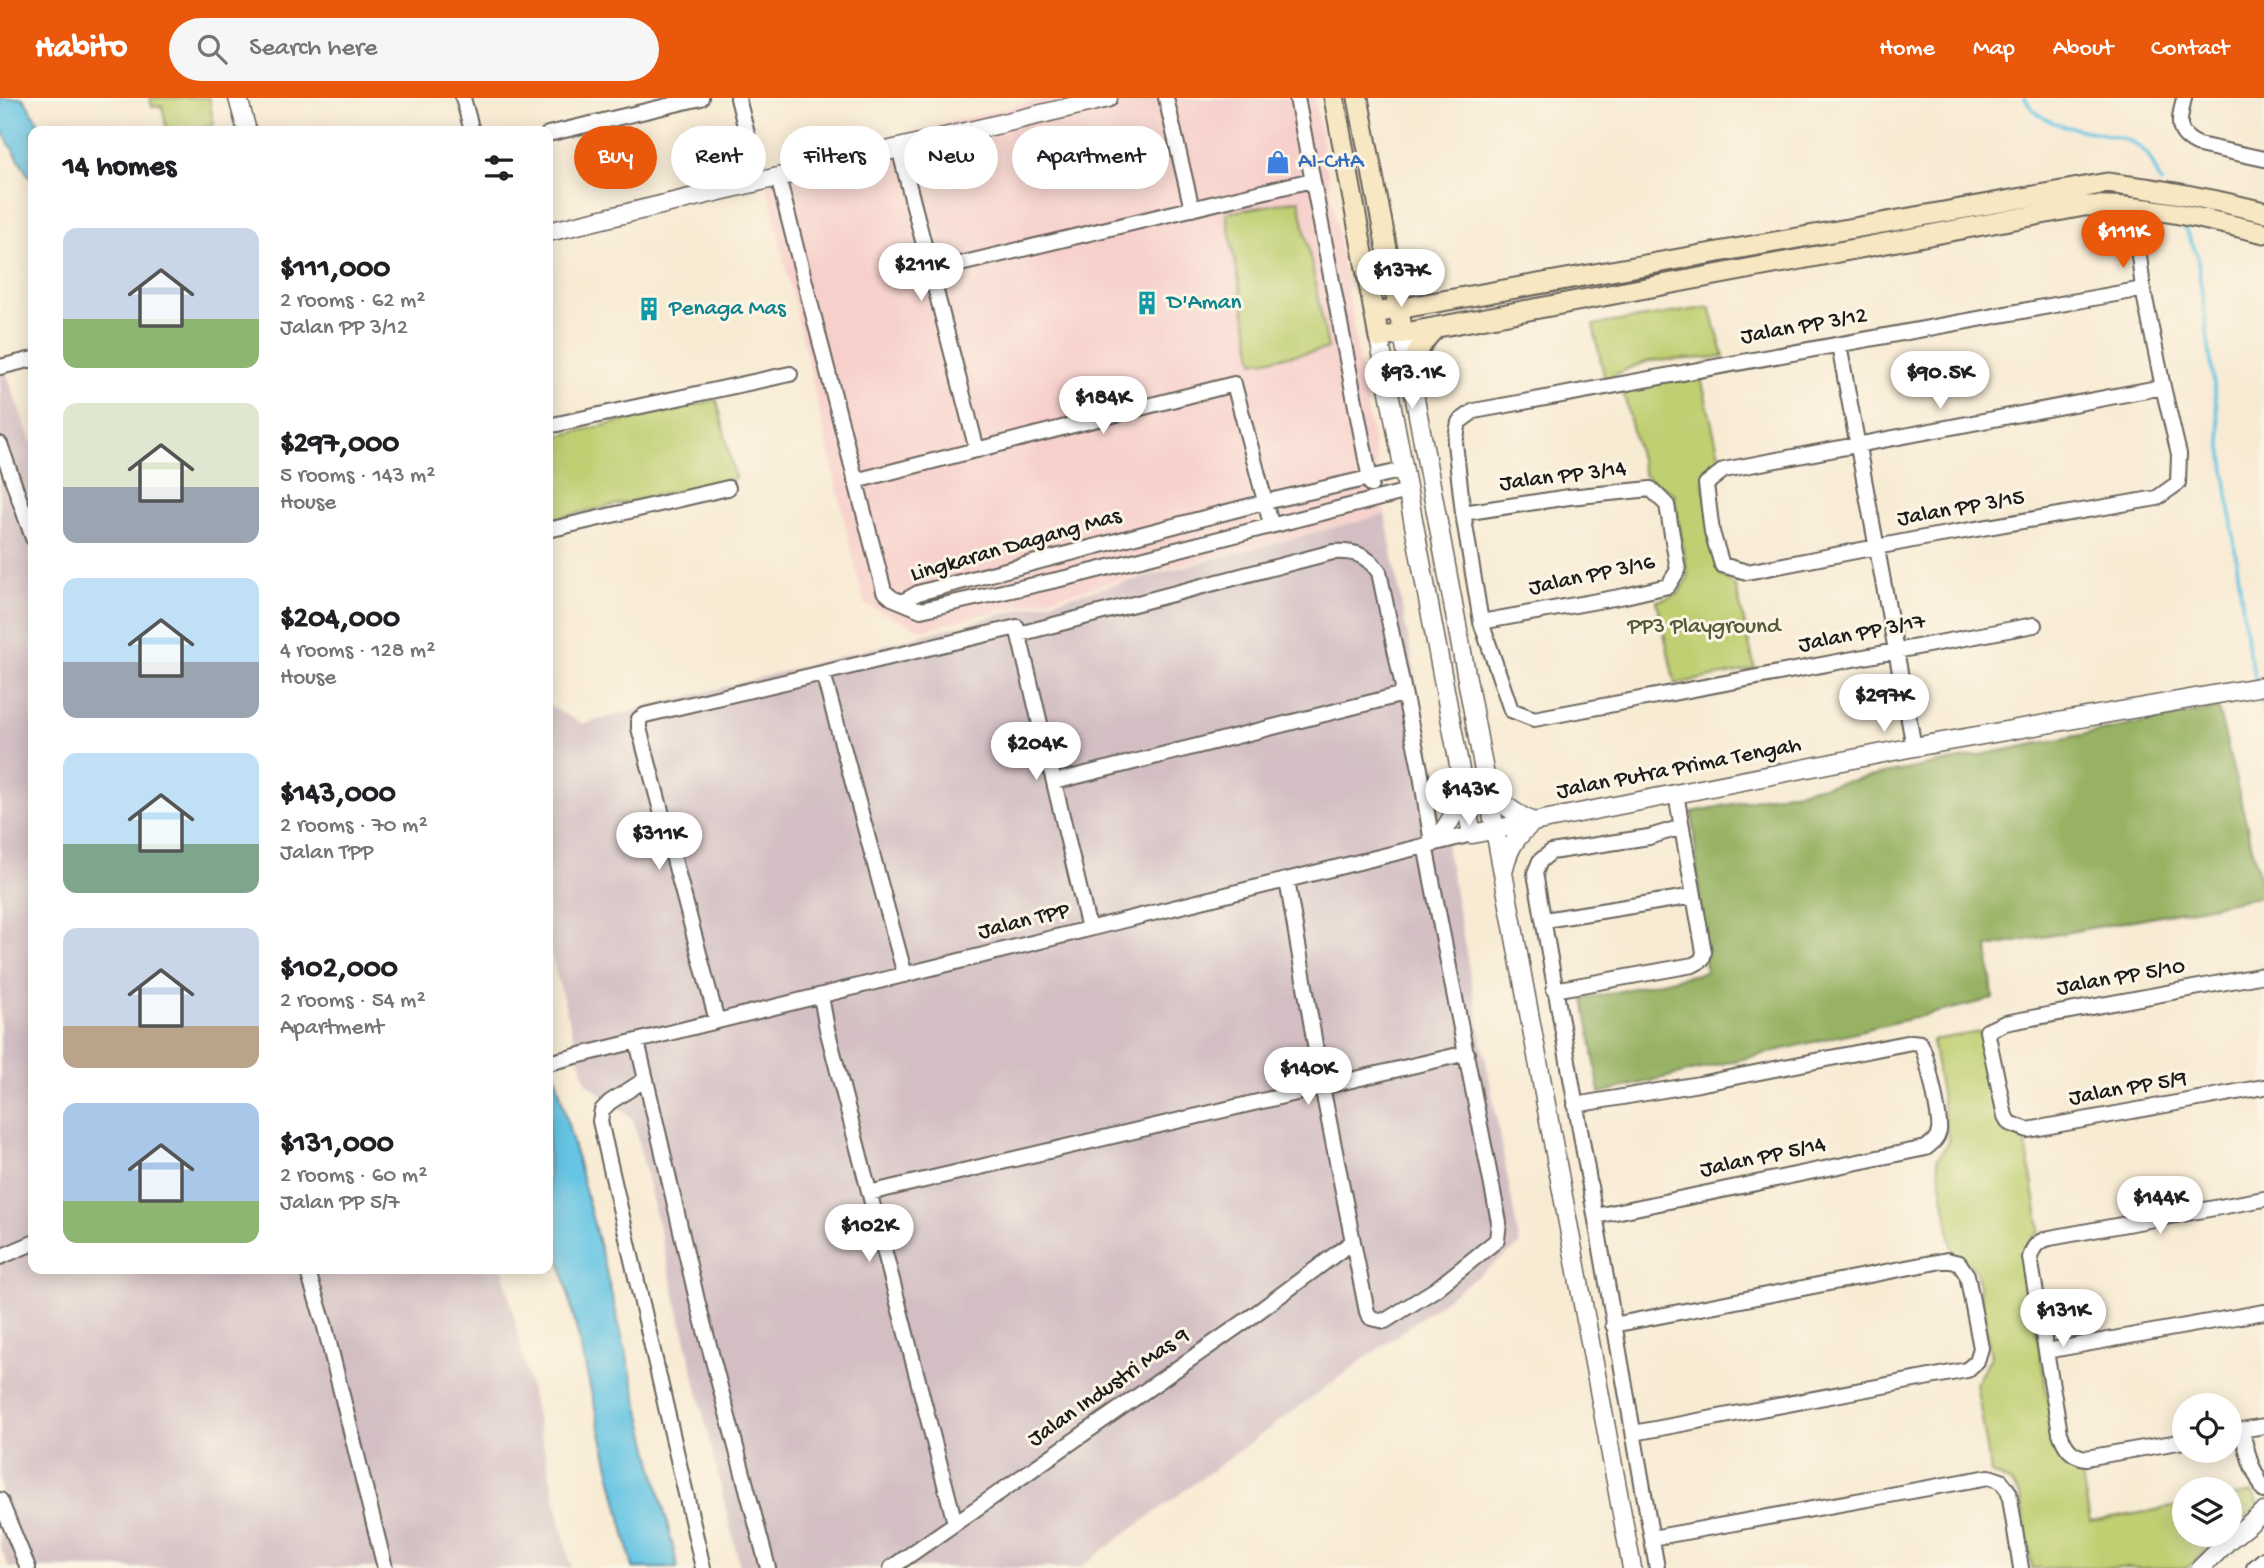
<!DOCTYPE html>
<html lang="en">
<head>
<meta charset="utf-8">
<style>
  :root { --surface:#fff; --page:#f6f6f6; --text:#202124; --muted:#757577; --accent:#ea580c }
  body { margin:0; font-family:"Gochi Hand",sans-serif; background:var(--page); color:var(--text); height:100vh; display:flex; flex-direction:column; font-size:26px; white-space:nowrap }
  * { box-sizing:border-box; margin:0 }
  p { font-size:23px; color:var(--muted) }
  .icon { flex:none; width:38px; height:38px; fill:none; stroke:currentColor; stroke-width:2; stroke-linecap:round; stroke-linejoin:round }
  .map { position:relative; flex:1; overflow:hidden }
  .panel { position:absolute; left:28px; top:28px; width:525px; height:1148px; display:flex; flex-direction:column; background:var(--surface); border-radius:14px; box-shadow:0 4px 18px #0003 }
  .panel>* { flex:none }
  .hud { position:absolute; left:574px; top:28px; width:665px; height:63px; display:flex; gap:14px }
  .tools { position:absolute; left:2172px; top:1295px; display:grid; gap:14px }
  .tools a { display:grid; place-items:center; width:70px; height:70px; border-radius:50%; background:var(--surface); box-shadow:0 4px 18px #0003; font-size:35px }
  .price { position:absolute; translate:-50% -60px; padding:0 16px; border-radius:24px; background:#fff; color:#222; font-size:23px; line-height:46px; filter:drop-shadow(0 2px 4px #0008) }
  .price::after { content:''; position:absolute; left:50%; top:42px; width:21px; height:16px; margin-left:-10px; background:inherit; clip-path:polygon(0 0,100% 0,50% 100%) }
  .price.current { background:var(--accent); color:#fff }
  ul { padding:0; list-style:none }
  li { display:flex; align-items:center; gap:21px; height:175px; padding:0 35px }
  li span { display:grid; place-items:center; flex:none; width:196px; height:140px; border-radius:14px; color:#555 }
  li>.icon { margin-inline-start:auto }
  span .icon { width:84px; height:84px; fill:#fffc; stroke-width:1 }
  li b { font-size:30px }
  h2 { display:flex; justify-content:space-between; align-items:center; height:84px; padding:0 35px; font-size:30px }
  .tag { padding:0 24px; border-radius:32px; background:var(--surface); box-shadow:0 4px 18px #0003; font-size:24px; line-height:63px }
  .tag.current { background:var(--accent); color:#fff }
  header { display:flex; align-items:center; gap:42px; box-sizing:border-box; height:98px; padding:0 35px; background:var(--accent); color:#fff }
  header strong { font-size:33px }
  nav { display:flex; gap:38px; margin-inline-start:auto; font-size:24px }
  .search { width:490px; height:63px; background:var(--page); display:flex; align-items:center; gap:18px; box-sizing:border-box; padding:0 24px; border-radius:38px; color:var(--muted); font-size:26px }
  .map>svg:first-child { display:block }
  .built { fill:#f7d0cc }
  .industrial { fill:#d2bec3 }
  .green { fill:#bfcf72; stroke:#6e7647; stroke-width:2 }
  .forest { fill:#97b264; stroke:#5a6740; stroke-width:2 }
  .water { fill:#66c5e4; stroke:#417080; stroke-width:2 }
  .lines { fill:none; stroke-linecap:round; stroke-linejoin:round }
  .stream { stroke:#66c5e4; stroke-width:3.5 }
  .minor-casing { stroke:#69645c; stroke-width:18 }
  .tertiary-casing { stroke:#69645c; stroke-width:21 }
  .secondary-casing { stroke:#69645c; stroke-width:23 }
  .minor { stroke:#fff; stroke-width:14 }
  .tertiary { stroke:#fff; stroke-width:18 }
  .secondary { stroke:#f7e8c3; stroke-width:19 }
  .labels { text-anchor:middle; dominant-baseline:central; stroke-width:6; stroke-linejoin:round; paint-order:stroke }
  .shop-label { font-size:23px; fill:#366cbe; stroke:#fcf5e5; text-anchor:start }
  .culture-label { font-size:23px; fill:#0d838f; stroke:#fcf5e5; text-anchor:start }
  .street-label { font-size:23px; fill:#1c1c1c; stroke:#fcf5e5 }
  .park-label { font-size:23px; fill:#555b3a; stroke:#fcf5e5 }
</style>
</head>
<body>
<header>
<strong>Habito</strong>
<div class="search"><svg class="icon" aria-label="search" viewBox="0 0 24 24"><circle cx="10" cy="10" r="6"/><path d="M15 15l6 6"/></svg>Search here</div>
<nav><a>Home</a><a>Map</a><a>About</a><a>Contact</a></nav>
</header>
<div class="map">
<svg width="2264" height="1470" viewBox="0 0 2264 1470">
  <rect width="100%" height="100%" fill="#fcf5e5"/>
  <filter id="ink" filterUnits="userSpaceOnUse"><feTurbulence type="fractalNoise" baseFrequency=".0143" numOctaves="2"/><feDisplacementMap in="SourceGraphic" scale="14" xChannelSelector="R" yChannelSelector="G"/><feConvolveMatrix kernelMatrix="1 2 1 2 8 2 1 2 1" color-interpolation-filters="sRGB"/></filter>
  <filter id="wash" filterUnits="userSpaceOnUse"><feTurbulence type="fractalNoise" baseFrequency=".00686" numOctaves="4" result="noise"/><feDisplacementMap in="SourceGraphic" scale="28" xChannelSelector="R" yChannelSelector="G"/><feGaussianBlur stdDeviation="1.57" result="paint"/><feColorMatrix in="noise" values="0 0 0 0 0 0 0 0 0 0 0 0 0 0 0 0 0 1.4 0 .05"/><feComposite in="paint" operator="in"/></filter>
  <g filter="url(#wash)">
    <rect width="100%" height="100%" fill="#f8ebd4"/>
    <path class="built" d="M1047 0H1315L1385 416 923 532 864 506 763 71Z"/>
    <path class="industrial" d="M0 258 33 349V1171H503L571 1470H9L0 1448Z
      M1385 416 1520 1147 1079 1470H740L633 1021 586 984 548 846V607L583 626Z"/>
    <path class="green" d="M150 0H209L214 27 183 33H167L162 8 152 9Z
      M1299 102 1328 251 1254 264 1226 115Z
      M1710 209 1724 259 1649 263 1629 270 1605 282 1593 227Z
      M1700 275 1721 365 1703 384 1720 476 1736 489 1755 571 1675 586 1657 503 1678 497 1688 479 1674 396 1644 377 1621 285Z
      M717 302 735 380 548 422V340Z
      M1981 934 1995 1016 2026 1045 2040 1132 2023 1151 2057 1358 2082 1378 2090 1424 2184 1407V1437H2225L2187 1470H2032L2020 1398 2011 1385 1991 1375 1976 1285 1991 1259 1976 1172 1953 1155 1937 1061 1949 1044 1932 942Z
      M2252 1395 2260 1407 2230 1433V1399Z"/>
    <path class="forest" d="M2218 610 2264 798 1988 849 1993 901 1600 995 1584 901 1706 874 1692 714Z"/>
    <path class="water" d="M0 0H23L44 33H33V85L0 30Z
      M548 949 607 1177 678 1470H633L548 1111Z"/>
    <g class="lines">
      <path class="stream" d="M2025 0C2049 45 2122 24 2147 56 2153 64 2157 76 2161 85
        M2181 123 2197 156 2248 551 2256 584
        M2259 594 2264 616"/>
    </g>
  </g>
  <g filter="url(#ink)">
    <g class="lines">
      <g class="minor-casing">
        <path id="minor" d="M463 0 472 33
          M738 0 759 84
          M1166 0 1192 111
          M1297 0 1371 387
          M2184 0C2179 23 2174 36 2199 47L2264 61
          M548 36 701 0
          M899 50 977 352
          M778 79 884 493 892 500 921 512 1070 479 1408 393
          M2138 149 2143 191 2163 289 2179 356 2178 385 2157 400 1918 441 1747 474 1722 467 1712 434 1706 386 1724 372 2163 289
          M931 173 1312 82
          M1839 247 1914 649
          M0 269 33 261
          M548 328 790 276
          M0 346 33 440
          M855 383 1234 286 1271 426
          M1463 415 1569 399 1651 391 1667 407 1678 472 1668 488 1625 498 1481 524
          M548 432 728 390
          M902 504 918 495 1265 404 1404 372
          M2034 527 1534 621 1511 612 1481 524 1463 415 1455 345 1459 324 1474 313 2143 191
          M1019 536 1333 454C1354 453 1366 456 1379 474L1420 671 1432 745
          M823 575 905 877
          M1054 684 1404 596
          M1287 782 1322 988 1367 1214 1371 1220 1385 1223 1436 1191 1497 1142 1499 1124 1425 747
          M1545 822 1694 798
          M2264 877 2005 925 1987 933 2005 1018 2009 1025 2028 1032 2264 989
          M1554 892 1693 867 1702 862 1704 854 1676 696
          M821 898 827 931 955 1425
          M717 923 639 630V621L645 617 1017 529 1089 831
          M637 943 697 1202 768 1470
          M548 965 1472 736
          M646 981 610 1004 602 1012 600 1023 703 1470
          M1575 1007 1699 986 1912 944 1920 945C1926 951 1941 1022 1939 1033 1937 1042 1933 1044 1926 1050L1596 1118
          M869 1095 1467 955
          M0 1159 33 1145
          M307 1171 324 1225 385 1470
          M1613 1227 1947 1162 1959 1165 1967 1177 1981 1250 1977 1263 1967 1272 1634 1335
          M2046 1253 2264 1214
          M2241 1332 2251 1366 2264 1393
          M2230 1334 2264 1328
          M2184 1343 2086 1360C2071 1358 2065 1349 2060 1335L2030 1160C2033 1148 2038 1143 2050 1140L2264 1101
          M0 1402 28 1470
          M1652 1440 1989 1379 2001 1383 2009 1394 2021 1470
          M891 1470 1251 1219 1352 1144
          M1657 1470 1535 775 1540 763 1551 754 1649 739 1682 729
          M2254 1470 2264 1461"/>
      </g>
      <g class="tertiary-casing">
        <path id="tertiary" d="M238 0 247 33
          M548 134 1108 0
          M1403 236 1632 1470
          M1379 240 1472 736 1914 649 2264 588
          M1490 690C1502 707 1514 715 1533 724
          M1432 745C1448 730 1455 716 1461 695
          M1504 770C1509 749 1516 739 1533 724
          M2201 1470 2229 1442 2264 1414"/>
      </g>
      <g class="secondary-casing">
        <path id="secondary" d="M1334 0 1379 240 2084 108C2144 105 2206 121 2264 135
          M1358 0 1401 224
          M1375 215 2107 85C2160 91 2212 101 2264 114
          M1410 271C1417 254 1423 241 1437 229"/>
      </g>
      <use href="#minor" class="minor"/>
      <use href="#tertiary" class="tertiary"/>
      <use href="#secondary" class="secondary"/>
    </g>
  </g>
  <defs>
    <g id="shop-bare" transform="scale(1.89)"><path d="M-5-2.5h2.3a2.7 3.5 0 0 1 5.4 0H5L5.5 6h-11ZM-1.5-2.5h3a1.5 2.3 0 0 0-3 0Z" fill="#3f7fe0" stroke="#fcf5e5" stroke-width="2.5" paint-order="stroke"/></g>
    <g id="building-bare" transform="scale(1.89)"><path d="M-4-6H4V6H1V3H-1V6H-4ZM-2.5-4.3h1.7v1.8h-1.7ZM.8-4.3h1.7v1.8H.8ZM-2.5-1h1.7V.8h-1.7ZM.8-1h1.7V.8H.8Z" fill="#0f9aa8" stroke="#fcf5e5" stroke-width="2.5" paint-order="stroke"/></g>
  </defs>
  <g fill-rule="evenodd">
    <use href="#shop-bare" x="1278" y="64"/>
    <use href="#building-bare" x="1147" y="205"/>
    <use href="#building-bare" x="649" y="211"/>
  </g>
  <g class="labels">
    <g class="shop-label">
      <text x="1298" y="64">AI-CHA</text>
    </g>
    <g class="culture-label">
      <text x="1167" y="205">D'Aman</text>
      <text x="669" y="211">Penaga Mas</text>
    </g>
    <g class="street-label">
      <text transform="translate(1804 229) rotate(-10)">Jalan PP 3/12</text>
      <text transform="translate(1563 379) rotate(-7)">Jalan PP 3/14</text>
      <text transform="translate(1961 411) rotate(-10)">Jalan PP 3/15</text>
      <text transform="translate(1016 448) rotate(-16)">Lingkaran Dagang Mas</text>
      <text transform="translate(1592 478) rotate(-12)">Jalan PP 3/16</text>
      <text transform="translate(1862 536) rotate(-11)">Jalan PP 3/17</text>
      <text transform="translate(1679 671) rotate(-11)">Jalan Putra Prima Tengah</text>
      <text transform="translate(1024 824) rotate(-14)">Jalan TPP</text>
      <text transform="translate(2121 880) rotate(-10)">Jalan PP 5/10</text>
      <text transform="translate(2128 991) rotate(-10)">Jalan PP 5/9</text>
      <text transform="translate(1763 1060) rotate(-12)">Jalan PP 5/14</text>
      <text transform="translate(1109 1290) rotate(-35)">Jalan Industri Mas 9</text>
    </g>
    <g class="park-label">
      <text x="1704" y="529">PP3 Playground</text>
    </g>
  </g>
</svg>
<div class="tools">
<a><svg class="icon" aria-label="locate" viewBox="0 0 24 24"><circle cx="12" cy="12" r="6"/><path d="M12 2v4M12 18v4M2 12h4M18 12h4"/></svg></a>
<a><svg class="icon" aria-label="layers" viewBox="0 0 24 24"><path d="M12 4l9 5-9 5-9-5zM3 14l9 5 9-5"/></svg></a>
</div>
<b class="price current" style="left:2123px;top:172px">$111K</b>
<b class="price" style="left:921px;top:205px">$211K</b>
<b class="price" style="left:1401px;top:211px">$137K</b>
<b class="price" style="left:1412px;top:313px">$93.1K</b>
<b class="price" style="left:1940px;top:313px">$90.5K</b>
<b class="price" style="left:1103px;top:338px">$184K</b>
<b class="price" style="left:1884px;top:636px">$297K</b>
<b class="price" style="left:1036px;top:684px">$204K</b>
<b class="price" style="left:1469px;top:730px">$143K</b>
<b class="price" style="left:659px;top:774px">$311K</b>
<b class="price" style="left:1308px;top:1009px">$140K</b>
<b class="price" style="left:2160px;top:1138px">$144K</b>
<b class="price" style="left:869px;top:1166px">$102K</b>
<b class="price" style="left:2063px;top:1251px">$131K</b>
<div class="hud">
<a class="tag current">Buy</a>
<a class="tag">Rent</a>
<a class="tag">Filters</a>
<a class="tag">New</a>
<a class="tag">Apartment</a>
</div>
<section class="panel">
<h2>14 homes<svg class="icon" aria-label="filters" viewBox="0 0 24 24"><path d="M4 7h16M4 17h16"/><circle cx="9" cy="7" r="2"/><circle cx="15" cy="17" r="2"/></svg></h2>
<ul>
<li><span style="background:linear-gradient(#c9d6e8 65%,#8fb573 0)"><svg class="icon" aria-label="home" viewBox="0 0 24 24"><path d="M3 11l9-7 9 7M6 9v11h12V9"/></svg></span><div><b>$111,000</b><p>2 rooms · 62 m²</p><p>Jalan PP 3/12</p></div></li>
<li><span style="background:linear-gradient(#dfe7d0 60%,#9aa5b1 0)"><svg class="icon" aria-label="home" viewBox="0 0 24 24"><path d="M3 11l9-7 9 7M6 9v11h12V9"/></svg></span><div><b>$297,000</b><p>5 rooms · 143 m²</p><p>House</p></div></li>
<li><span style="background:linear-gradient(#bfe0f5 60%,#9aa5b1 0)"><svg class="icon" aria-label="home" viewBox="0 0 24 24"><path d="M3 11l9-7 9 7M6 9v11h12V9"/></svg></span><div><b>$204,000</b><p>4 rooms · 128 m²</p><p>House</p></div></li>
<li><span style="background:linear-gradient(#bfe0f5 65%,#7fa58c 0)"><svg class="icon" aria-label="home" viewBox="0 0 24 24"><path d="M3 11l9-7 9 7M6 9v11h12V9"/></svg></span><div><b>$143,000</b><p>2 rooms · 70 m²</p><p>Jalan TPP</p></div></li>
<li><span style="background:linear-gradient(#c9d6e8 70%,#b9a48a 0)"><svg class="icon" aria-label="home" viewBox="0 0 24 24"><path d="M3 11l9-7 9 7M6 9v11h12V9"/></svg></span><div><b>$102,000</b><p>2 rooms · 54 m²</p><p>Apartment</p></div></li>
<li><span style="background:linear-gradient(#a9c7e8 70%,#8fb573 0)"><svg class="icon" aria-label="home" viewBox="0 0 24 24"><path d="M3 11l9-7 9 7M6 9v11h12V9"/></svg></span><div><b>$131,000</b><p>2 rooms · 60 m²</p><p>Jalan PP 5/7</p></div></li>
</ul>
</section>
</div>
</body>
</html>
